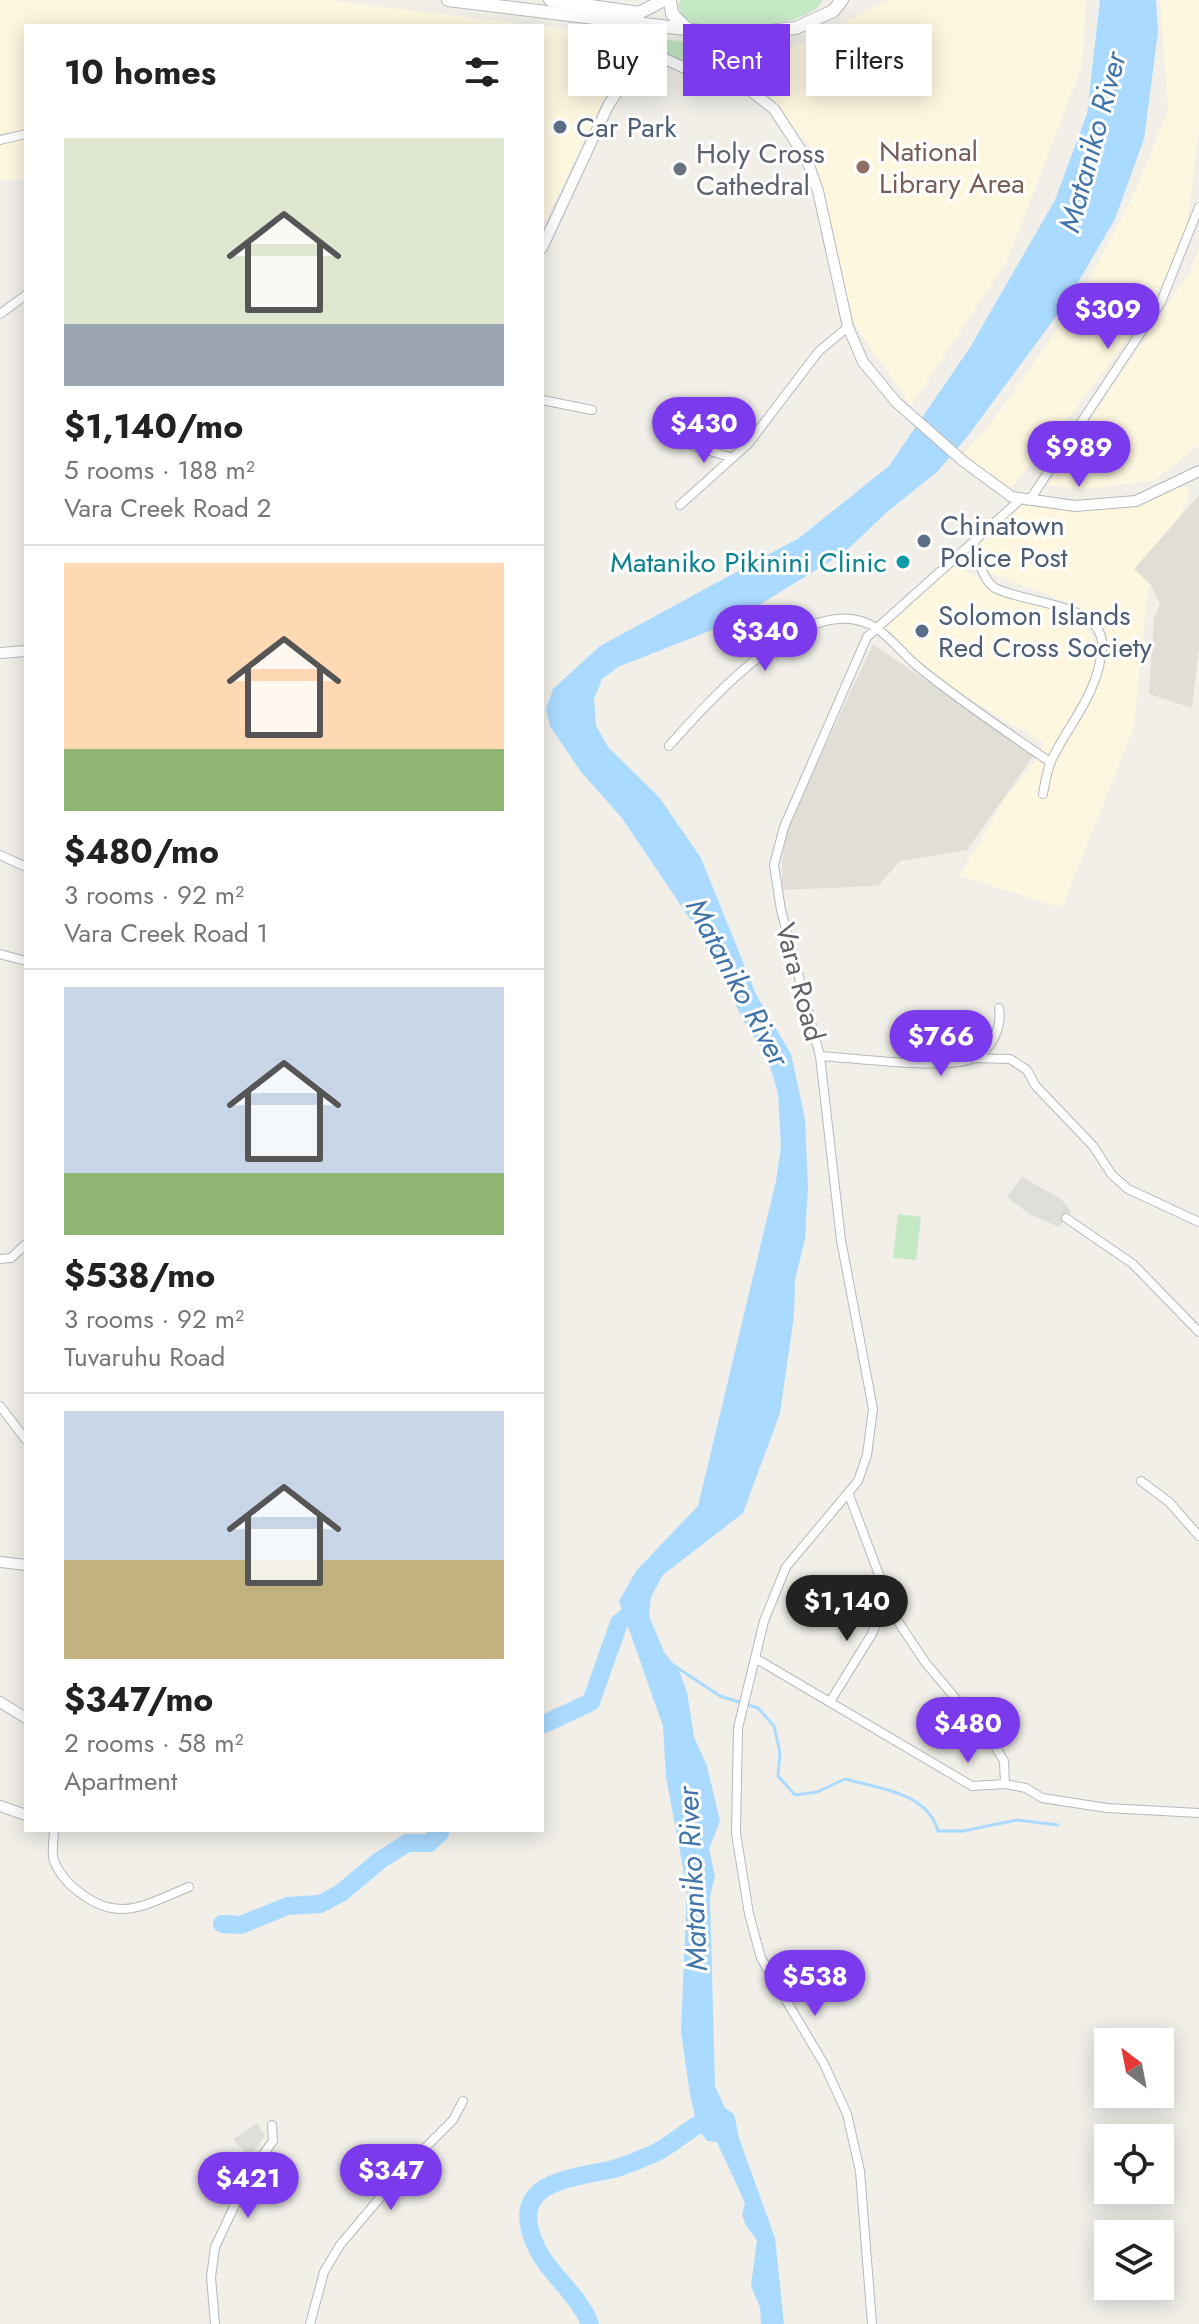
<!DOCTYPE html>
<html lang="en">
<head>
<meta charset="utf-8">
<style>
  :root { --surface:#fff; --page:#f6f6f6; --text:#222; --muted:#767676; --line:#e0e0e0; --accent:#7c3aed }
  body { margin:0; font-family:Jost,sans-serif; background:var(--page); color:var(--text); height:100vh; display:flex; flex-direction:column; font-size:30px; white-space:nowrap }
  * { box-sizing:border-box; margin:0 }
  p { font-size:26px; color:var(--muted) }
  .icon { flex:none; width:44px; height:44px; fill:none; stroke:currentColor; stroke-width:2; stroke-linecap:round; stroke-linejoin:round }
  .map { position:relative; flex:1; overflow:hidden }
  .drawer { position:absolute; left:24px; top:24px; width:520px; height:1808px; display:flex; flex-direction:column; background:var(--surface); border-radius:0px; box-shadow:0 4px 20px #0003 }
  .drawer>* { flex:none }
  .banner { position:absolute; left:568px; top:24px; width:510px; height:72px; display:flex; gap:16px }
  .needle { width:52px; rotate:328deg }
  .buttons { position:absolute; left:1094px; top:2028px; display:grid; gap:16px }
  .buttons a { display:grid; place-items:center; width:80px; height:80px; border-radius:0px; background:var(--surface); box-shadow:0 4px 20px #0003; font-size:40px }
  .price { position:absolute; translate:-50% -68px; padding:0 18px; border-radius:28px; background:var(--accent); color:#fff; font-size:26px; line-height:52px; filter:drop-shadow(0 2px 4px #0008) }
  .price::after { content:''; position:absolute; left:50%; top:48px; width:24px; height:18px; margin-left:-12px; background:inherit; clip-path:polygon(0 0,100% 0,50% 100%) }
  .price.active { background:#222; color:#fff }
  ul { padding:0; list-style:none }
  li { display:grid; align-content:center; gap:16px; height:424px; padding:0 40px }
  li+li { border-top:2px solid var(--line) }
  li span { display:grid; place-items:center; height:248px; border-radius:0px; color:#555 }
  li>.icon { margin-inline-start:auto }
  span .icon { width:144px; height:144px; fill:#fffc; stroke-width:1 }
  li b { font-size:34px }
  h2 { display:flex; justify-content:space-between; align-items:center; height:96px; padding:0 40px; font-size:34px }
  .chip { padding:0 28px; border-radius:0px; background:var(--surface); box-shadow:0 4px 20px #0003; font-size:28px; line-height:72px }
  .chip.active { background:var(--accent); color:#fff }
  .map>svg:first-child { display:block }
  .commercial { fill:#fef7e0 }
  .industrial { fill:#e0deda }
  .education { fill:#e1ded6 }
  .green { fill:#c5e8c5 }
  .water { fill:#aadaff }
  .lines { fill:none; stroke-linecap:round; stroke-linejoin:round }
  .stream { stroke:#aadaff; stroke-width:3 }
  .river { stroke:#aadaff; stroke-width:18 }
  .minor-casing { stroke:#b5b8bc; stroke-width:10 }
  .tertiary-casing { stroke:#b5b8bc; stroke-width:12 }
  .secondary-casing { stroke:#b6babf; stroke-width:14 }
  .minor { stroke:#fff; stroke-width:8 }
  .tertiary { stroke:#fff; stroke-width:10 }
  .secondary { stroke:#fff; stroke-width:12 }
  .service-dot { fill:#5c6f8a; stroke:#fff; stroke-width:3 }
  .education-dot { fill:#8d6e63; stroke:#fff; stroke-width:3 }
  .worship-dot { fill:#6b7280; stroke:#fff; stroke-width:3 }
  .culture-dot { fill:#0f9aa8; stroke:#fff; stroke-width:3 }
  .labels { text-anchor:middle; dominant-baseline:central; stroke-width:6; stroke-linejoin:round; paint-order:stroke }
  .service-label { font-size:28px; fill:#4e5e75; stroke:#fff; text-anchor:start }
  .education-label { font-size:28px; fill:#785e54; stroke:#fff; text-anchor:start }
  .worship-label { font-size:28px; fill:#5b616d; stroke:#fff; text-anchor:start }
  .culture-label { font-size:28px; fill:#0d838f; stroke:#fff; text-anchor:end }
  .street-label { font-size:28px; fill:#5f6368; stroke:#fff }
  .water-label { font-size:30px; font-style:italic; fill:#4174aa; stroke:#fff }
</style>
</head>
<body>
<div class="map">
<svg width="1199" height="2324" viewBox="0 0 1199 2324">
  <rect width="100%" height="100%" fill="#f1efe8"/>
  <path class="commercial" d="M0 0H325L540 26H26V180H0Z
    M889 0H1086L1082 66 1008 259 911 406 850 318 827 201 810 147 748 69Z
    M1160 0H1199V128L1185 242 1134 330 1053 439 1008 491 962 455 991 423 1075 305 1131 201 1168 110Z
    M542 26 606 34 626 54 542 228Z
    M1199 247V445L1155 480 1084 489 1047 485 1191 270Z
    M1186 486 1189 497 1148 588 1134 727 1062 908 959 876 1005 798 1034 763 1044 743 934 678 881 622 952 565 1084 622 1095 643 1097 638 1079 607 971 566 973 542 1020 503 1092 510Z"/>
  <path class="industrial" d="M1022 1177 1061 1199 1071 1211 1059 1227 1029 1214 1007 1197Z
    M257 2123 265 2136 249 2157 233 2139Z"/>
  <path class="education" d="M1199 495V647L1192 708 1149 694 1154 618 1160 604 1151 585 1134 569Z
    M873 644 1034 755 967 850 900 861 878 886 782 890V858L787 828Z"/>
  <path class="green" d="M681 0H823C813 27 683 48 678 5Z
    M629 34 720 47 729 63 726 73 714 78 667 57Z
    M898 1214 921 1217 916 1260 893 1258Z"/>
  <path class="water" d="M1100 0H1156L1158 32 1144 139 1115 219 1066 303 967 437 938 471 886 513 845 552 730 623 618 667 602 679 594 699 596 725 608 747 659 797 701 858 756 994 791 1054 805 1119 808 1186 805 1239 795 1280 794 1316 780 1413 743 1513 663 1575 651 1597 649 1616 664 1652 680 1673 687 1692 694 1737 707 1766 720 1821 709 1849 715 1876 710 1897 715 2086 725 2108 734 2114 739 2138 775 2238 784 2324H761L760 2307 751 2286 757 2240 746 2226 742 2215 745 2203 717 2142 707 2141 698 2129 690 2095 681 2032 687 1889 666 1777 663 1726 619 1601 636 1571 698 1506 776 1181 781 1146 778 1093 767 1056 745 1023 694 925 622 818 581 772 550 726 546 709 553 689 600 646 799 538 889 466 971 346 1055 200 1087 114Z"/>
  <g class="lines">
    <path class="stream" d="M670 1663 720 1696 758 1708 774 1726 780 1753 778 1776 795 1795 817 1792 845 1779C879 1788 928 1793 938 1831H963L1017 1820 1058 1825"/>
    <path class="river" d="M542 1725 591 1702 619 1623 634 1610
      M222 1924 241 1925 287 1906 320 1904 341 1893 379 1861 407 1843H429L440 1833 439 1830
      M590 2324C578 2293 548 2274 535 2244 508 2182 568 2179 609 2170 623 2167 641 2159 655 2153 670 2146 686 2131 701 2123"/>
    <g class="minor-casing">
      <path id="minor" d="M0 140 26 134
        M0 314 26 295
        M542 400 592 410
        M684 443 733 458
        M1029 501 1161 302 1199 207
        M680 505 748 444 819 351 848 327
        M974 544C978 557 982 580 995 588 1024 604 1107 602 1102 649 1098 693 1071 721 1052 759 1047 769 1045 783 1043 794
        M669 746C708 702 810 585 876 628 891 638 903 654 917 666 959 700 1005 731 1050 762
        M0 855 26 867
        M0 954 26 961
        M820 1056C856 1058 941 1070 971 1059 992 1051 1002 1028 999 1008
        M973 1058 1010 1059 1027 1070 1035 1085 1093 1146 1112 1175 1128 1189 1199 1222
        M1066 1218 1133 1264 1199 1332
        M0 1259 11 1258 26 1244
        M0 1406 26 1440
        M1141 1481 1169 1502 1199 1536
        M849 1495 895 1617 925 1662 993 1743 1004 1761 1005 1784
        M755 1658 972 1786 1005 1784 1026 1788 1042 1798 1107 1808 1199 1813
        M831 1700 872 1634 886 1599
        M54 1830C54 1839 51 1853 54 1861 64 1886 97 1910 123 1909 146 1908 168 1895 189 1887
        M215 2324 211 2277 215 2247 251 2171 273 2141 272 2125
        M310 2324 324 2272 340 2245 406 2167 453 2120 463 2101
        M872 2324 860 2171 847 2114 824 2064 761 1958 749 1914 736 1833 738 1728 764 1621 786 1567 858 1481 867 1455 873 1409 841 1240 820 1056 781 910 774 865 784 827 867 637 1021 499"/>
    </g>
    <g class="tertiary-casing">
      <path id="tertiary" d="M704 33C724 44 731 49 733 72
        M735 67 742 48 755 33
        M733 72 738 81 774 109 807 160 818 191 848 327 863 362 896 402 963 461 1012 497 1075 506 1136 501 1199 471
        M542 248 608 106 636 62 656 55 718 83 733 72
        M0 653 26 651
        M0 1562 26 1565
        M0 1702 26 1718
        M0 1806 26 1815"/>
    </g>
    <g class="secondary-casing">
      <path id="secondary" d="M448 0 734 35 796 28 833 11 842 0
        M550 0 639 13 664 0
        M670 0 672 14 688 30
        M613 23 632 38 636 62"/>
    </g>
    <use href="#minor" class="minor"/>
    <use href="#tertiary" class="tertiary"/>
    <use href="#secondary" class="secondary"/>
  </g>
  <g class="service-dot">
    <circle cx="560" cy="127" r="8"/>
    <circle cx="924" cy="541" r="8"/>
    <circle cx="922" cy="631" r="8"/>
  </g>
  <circle class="education-dot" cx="863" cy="167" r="8"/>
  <circle class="worship-dot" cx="680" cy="169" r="8"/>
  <circle class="culture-dot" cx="903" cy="562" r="8"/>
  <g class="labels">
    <g class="service-label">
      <text x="576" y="127">Car Park</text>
      <text x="940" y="525">Chinatown<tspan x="940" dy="32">Police Post</tspan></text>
      <text x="938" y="615">Solomon Islands<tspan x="938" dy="32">Red Cross Society</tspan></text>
    </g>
    <g class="education-label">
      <text x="879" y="151">National<tspan x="879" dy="32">Library Area</tspan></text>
    </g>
    <g class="worship-label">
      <text x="696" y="153">Holy Cross<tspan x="696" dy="32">Cathedral</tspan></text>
    </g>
    <g class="culture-label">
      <text x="887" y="562">Mataniko Pikinini Clinic</text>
    </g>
    <g class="street-label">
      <text transform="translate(800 982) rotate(75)">Vara Road</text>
    </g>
    <g class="water-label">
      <text transform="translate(1092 142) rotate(-75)">Mataniko River</text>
      <text transform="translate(738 982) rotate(62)">Mataniko River</text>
      <text transform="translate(692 1879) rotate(-93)">Mataniko River</text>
    </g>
  </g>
</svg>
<div class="buttons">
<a><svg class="needle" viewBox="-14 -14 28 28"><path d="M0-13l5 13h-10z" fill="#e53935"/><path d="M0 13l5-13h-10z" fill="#767676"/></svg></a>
<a><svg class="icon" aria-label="locate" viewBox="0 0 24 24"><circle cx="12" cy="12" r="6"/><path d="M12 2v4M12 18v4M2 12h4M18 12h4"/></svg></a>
<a><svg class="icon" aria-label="layers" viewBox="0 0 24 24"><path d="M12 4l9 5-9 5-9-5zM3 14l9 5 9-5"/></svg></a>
</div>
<b class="price" style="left:1108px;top:351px">$309</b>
<b class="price" style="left:704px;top:465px">$430</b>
<b class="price" style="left:1079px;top:489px">$989</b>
<b class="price" style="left:765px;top:673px">$340</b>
<b class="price" style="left:941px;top:1078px">$766</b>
<b class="price active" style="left:847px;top:1643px">$1,140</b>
<b class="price" style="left:968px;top:1765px">$480</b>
<b class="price" style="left:815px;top:2018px">$538</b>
<b class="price" style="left:391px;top:2212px">$347</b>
<b class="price" style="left:248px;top:2220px">$421</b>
<div class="banner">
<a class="chip">Buy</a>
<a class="chip active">Rent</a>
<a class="chip">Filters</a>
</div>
<section class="drawer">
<h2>10 homes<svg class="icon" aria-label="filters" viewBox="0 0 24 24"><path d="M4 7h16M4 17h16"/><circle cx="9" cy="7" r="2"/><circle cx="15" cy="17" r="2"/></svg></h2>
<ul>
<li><span style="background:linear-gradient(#dfe7d0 75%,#9aa5b1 0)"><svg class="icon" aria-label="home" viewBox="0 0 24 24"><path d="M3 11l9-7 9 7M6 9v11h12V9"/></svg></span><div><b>$1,140/mo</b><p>5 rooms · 188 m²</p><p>Vara Creek Road 2</p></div></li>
<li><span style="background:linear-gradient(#ffd9b3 75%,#8fb573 0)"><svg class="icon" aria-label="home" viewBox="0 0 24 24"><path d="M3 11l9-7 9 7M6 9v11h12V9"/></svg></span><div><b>$480/mo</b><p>3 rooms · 92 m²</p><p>Vara Creek Road 1</p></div></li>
<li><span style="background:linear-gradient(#c9d6e8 75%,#8fb573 0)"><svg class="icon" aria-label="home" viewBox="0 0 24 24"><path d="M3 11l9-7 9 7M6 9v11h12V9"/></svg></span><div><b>$538/mo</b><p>3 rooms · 92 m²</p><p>Tuvaruhu Road</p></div></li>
<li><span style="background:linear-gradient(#c9d6e8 60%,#c2b280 0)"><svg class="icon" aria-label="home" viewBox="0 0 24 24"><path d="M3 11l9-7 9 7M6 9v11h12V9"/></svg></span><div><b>$347/mo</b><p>2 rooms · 58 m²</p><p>Apartment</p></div></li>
</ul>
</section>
</div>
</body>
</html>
